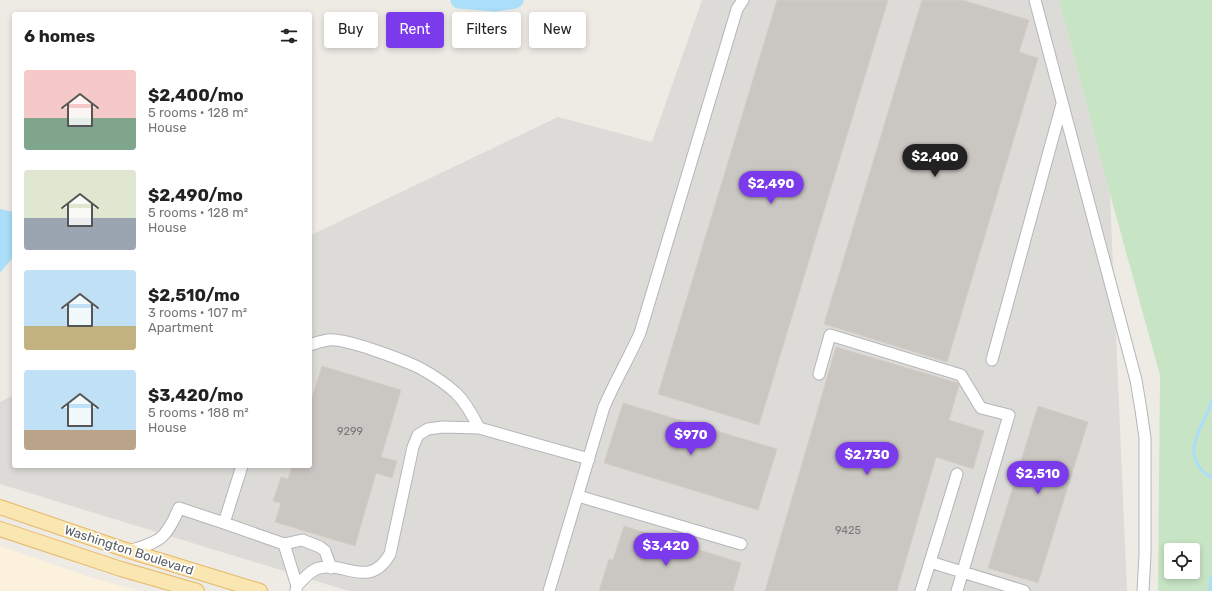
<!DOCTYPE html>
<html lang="en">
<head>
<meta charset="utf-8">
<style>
  :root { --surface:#fff; --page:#f6f6f6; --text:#222; --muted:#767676; --accent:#7c3aed }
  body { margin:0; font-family:Rubik,sans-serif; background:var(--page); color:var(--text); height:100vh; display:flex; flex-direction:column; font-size:15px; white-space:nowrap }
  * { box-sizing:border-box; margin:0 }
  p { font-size:13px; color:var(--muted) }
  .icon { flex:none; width:22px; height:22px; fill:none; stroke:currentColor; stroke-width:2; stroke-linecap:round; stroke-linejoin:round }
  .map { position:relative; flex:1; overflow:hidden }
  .panel { position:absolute; left:12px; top:12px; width:300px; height:456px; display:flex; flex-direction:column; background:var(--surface); border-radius:4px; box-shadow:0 2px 6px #0003 }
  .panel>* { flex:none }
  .hud { position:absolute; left:324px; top:12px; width:380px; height:36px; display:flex; gap:8px }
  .controls { position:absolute; left:1164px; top:543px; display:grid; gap:8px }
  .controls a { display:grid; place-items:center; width:36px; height:36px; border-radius:4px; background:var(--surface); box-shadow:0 2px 6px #0003; font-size:20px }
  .price { position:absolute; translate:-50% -34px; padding:0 9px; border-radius:14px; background:var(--accent); color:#fff; font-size:13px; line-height:26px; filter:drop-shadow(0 1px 2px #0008) }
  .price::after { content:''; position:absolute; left:50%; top:24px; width:12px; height:9px; margin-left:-6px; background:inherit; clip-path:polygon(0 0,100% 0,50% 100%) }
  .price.selected { background:#222; color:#fff }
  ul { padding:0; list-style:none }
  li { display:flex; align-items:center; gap:12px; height:100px; padding:0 12px }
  li span { display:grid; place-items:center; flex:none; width:112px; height:80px; border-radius:4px; color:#555 }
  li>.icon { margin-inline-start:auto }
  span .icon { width:48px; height:48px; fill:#fffc; stroke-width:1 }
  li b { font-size:17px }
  h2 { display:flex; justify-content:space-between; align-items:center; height:48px; padding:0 12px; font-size:17px }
  .tag { padding:0 14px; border-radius:4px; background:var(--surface); box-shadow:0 2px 6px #0003; font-size:14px; line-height:36px }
  .tag.selected { background:var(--accent); color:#fff }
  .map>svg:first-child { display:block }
  .commercial { fill:#fbf1dd }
  .industrial { fill:#dddbd7 }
  .green { fill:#c7e4c4; fill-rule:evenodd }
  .water { fill:#abdef8 }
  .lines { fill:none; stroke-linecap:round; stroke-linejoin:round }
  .stream { stroke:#abdef8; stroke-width:3 }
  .river { stroke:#abdef8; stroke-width:17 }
  .building { fill:#cac6c2; stroke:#d3cdc4 }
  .minor-casing { stroke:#b3b6b9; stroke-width:13 }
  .major-casing { stroke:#e7b666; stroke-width:16 }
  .minor { stroke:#fff; stroke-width:11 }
  .major { stroke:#f9e6b0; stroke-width:14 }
  .labels { text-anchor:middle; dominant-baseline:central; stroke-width:3.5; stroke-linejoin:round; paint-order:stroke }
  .number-label { font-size:11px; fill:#787a7c }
  .street-label { font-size:13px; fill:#5d6165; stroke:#fff }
</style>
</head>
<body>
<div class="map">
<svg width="1212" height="591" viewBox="0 0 1212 591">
  <rect width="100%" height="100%" fill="#eeebe5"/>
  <path class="commercial" d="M0 546 87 576 139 591H0Z"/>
  <path class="industrial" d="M702 0H1059L1110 194 1127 591H349L0 484V402L14 395V466H310V233L311 235 558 117 652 142Z"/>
  <path class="green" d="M1059 0H1212V591H1158L1160 375 1110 194ZM1171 550H1193V572H1171Z"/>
  <path class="water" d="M0 209 14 212V256L0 273Z"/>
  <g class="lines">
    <path class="stream" d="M1212 401C1202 429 1177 457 1212 478
      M1210 591V581L1212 576"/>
    <path class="river" d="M459 0 495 3 515 0"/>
  </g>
  <path class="building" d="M777 0H888L759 425 658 394Z
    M922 0H962L1029 20 1019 52 1038 58 947 362 824 324Z
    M836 347 958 383 959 385 949 420 984 431 973 469 936 457 897 591H765Z
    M322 366 401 390 381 457 397 461 392 478 376 473 355 546 275 522 281 503 273 501 281 477 288 479 292 466H310V404Z
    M623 403 777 449 758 510 604 463Z
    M1038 406 1088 422 1038 583 988 568Z
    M624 526 741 563 733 591H599L609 559 613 560Z"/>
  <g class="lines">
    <g class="minor-casing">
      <path id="minor" d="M1035 0 1136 380 1141 410 1145 438V555L1143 591
        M310 345C315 343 322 341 328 340 346 338 400 359 418 367 431 374 445 383 456 393 465 402 473 416 479 428
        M992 360 1062 104
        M819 374 830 335 961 375 981 408 1009 415 957 591
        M242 466 224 523 284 544 297 586 296 590
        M578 496 741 544
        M284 544 302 540 320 547 325 551 331 568
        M128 551C160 542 166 539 179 508L224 523
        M930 562 1024 591
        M297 586C303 579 308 573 316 569 343 559 369 591 390 554L413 447 418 435 428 429 443 427 479 428 589 459
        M549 591 604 407C615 381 629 358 640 333L737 9 743 0
        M921 591 957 474"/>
    </g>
    <g class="major-casing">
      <path id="major" d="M0 507 126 550 260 591
        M0 529 121 569 197 591"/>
    </g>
    <use href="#minor" class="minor"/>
    <use href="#major" class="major"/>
  </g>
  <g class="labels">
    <g class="number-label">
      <text x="350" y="431">9299</text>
      <text x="848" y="530">9425</text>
    </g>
    <g class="street-label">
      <text transform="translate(129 550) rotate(18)">Washington Boulevard</text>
    </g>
  </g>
</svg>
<div class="controls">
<a><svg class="icon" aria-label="locate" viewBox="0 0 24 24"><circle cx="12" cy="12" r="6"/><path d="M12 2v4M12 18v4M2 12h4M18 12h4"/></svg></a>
</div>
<b class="price selected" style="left:935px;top:178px">$2,400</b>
<b class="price" style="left:771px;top:205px">$2,490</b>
<b class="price" style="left:691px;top:456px">$970</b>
<b class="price" style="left:867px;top:476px">$2,730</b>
<b class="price" style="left:1038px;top:495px">$2,510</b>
<b class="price" style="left:666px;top:567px">$3,420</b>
<div class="hud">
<a class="tag">Buy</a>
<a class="tag selected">Rent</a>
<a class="tag">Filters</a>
<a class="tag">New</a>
</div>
<section class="panel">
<h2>6 homes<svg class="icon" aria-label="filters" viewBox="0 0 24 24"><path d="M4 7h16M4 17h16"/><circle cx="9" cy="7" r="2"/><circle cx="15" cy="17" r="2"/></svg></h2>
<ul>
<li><span style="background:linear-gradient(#f6c9c9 60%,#7fa58c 0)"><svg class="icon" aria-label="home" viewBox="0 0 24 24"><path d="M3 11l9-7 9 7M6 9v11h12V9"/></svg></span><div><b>$2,400/mo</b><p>5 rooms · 128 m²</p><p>House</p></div></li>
<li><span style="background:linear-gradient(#dfe7d0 60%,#9aa5b1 0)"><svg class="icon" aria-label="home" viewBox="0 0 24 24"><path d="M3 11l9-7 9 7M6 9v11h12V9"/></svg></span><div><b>$2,490/mo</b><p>5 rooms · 128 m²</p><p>House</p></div></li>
<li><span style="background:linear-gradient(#bfe0f5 70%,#c2b280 0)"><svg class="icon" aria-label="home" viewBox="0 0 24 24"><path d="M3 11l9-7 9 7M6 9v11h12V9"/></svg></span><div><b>$2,510/mo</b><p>3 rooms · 107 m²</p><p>Apartment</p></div></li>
<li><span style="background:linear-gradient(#bfe0f5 75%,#b9a48a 0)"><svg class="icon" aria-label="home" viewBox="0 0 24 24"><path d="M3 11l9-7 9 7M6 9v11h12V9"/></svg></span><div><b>$3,420/mo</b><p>5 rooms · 188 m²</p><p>House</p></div></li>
</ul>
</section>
</div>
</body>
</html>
